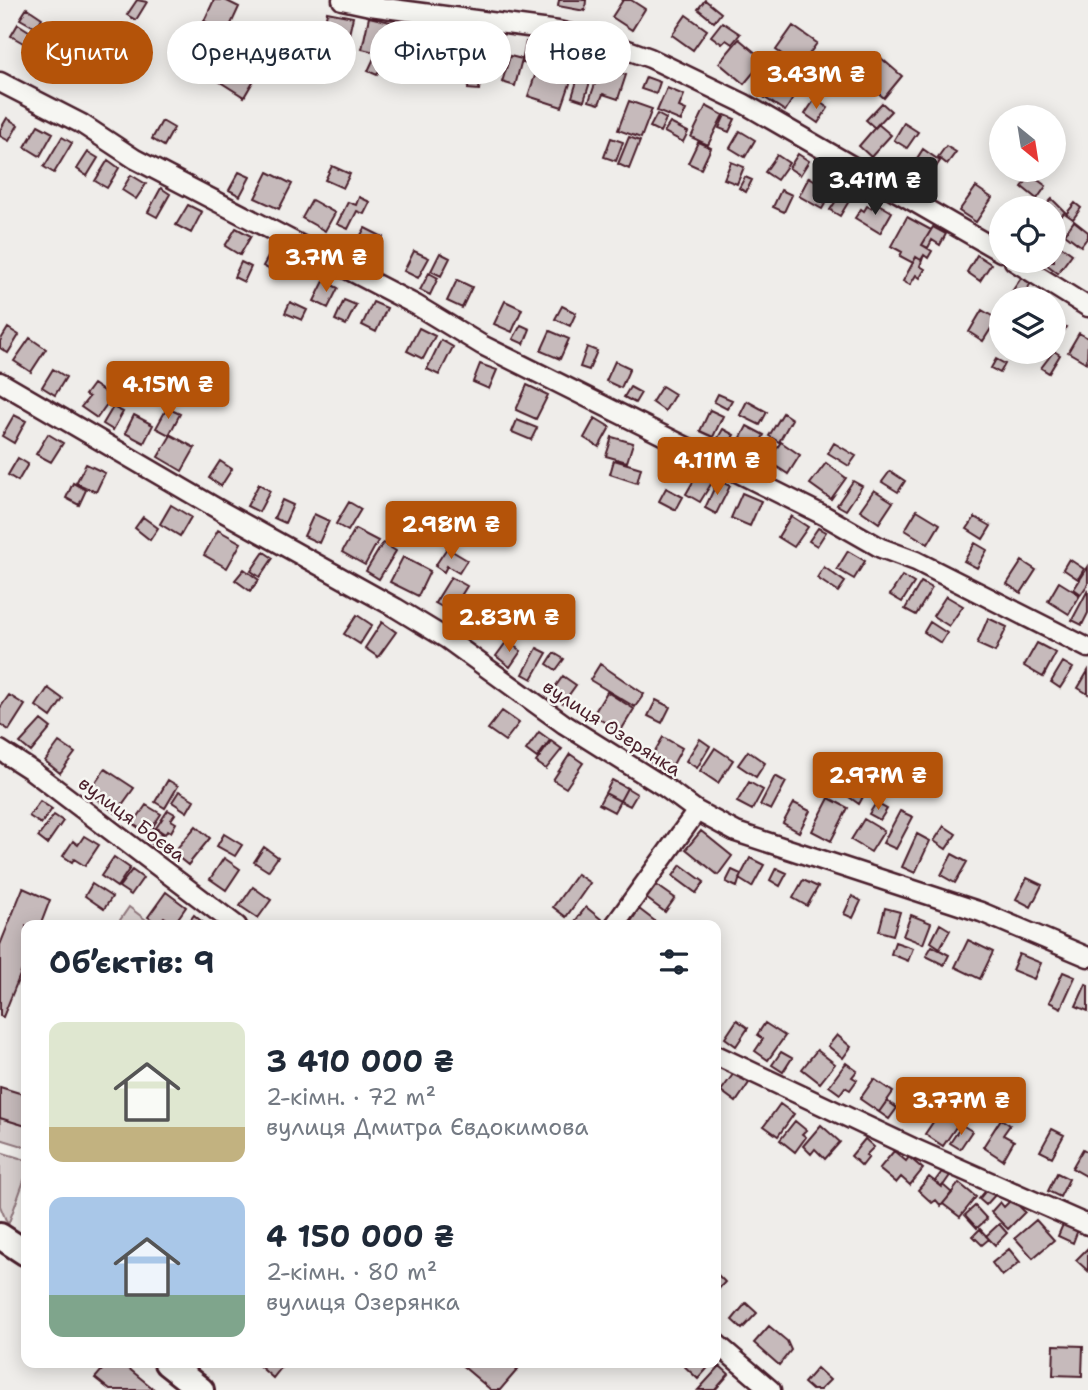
<!DOCTYPE html>
<html lang="uk">
<head>
<meta charset="utf-8">
<style>
  :root { --surface:#fff; --page:#f6f6f7; --text:#1f2937; --muted:#747a83; --accent:#b45309 }
  body { margin:0; font-family:"Shantell Sans",sans-serif; background:var(--page); color:var(--text); height:100vh; display:flex; flex-direction:column; font-size:26px; white-space:nowrap }
  * { box-sizing:border-box; margin:0 }
  p { font-size:23px; color:var(--muted) }
  .icon { flex:none; width:38px; height:38px; fill:none; stroke:currentColor; stroke-width:2; stroke-linecap:round; stroke-linejoin:round }
  .map { position:relative; flex:1; overflow:hidden }
  .details { position:absolute; left:21px; top:920px; width:700px; height:448px; display:flex; flex-direction:column; background:var(--surface); border-radius:14px; box-shadow:0 4px 18px #0003 }
  .details>* { flex:none }
  .top-card { position:absolute; left:21px; top:21px; width:700px; height:63px; display:flex; gap:14px }
  .needle { width:46px; rotate:150deg }
  .fabs { position:absolute; left:989px; top:105px; display:grid; gap:14px }
  .fabs a { display:grid; place-items:center; width:77px; height:77px; border-radius:50%; background:var(--surface); box-shadow:0 4px 18px #0003; font-size:35px }
  .price { position:absolute; translate:-50% -60px; padding:0 16px; border-radius:7px; background:var(--accent); color:#fff; font-size:23px; line-height:46px; filter:drop-shadow(0 2px 4px #0008) }
  .price::after { content:''; position:absolute; left:50%; top:42px; width:21px; height:16px; margin-left:-10px; background:inherit; clip-path:polygon(0 0,100% 0,50% 100%) }
  .price.on { background:#222; color:#fff }
  ul { padding:0; list-style:none }
  li { display:flex; align-items:center; gap:21px; height:175px; padding:0 28px }
  li span { display:grid; place-items:center; flex:none; width:196px; height:140px; border-radius:14px; color:#555 }
  li>.icon { margin-inline-start:auto }
  span .icon { width:84px; height:84px; fill:#fffc; stroke-width:1 }
  li b { font-size:30px }
  h2 { display:flex; justify-content:space-between; align-items:center; height:84px; padding:0 28px; font-size:30px }
  .chip { padding:0 24px; border-radius:32px; background:var(--surface); box-shadow:0 4px 18px #0003; font-size:24px; line-height:63px }
  .chip.on { background:var(--accent); color:#fff }
  .map>svg:first-child { display:block }
  .green { fill:#d7cfce; stroke:#90777c; stroke-width:2 }
  .building { fill:#c6babb; stroke:#4a1f2b; stroke-width:2 }
  .lines { fill:none; stroke-linecap:round; stroke-linejoin:round }
  .street-casing { stroke:#4a1f2b; stroke-width:23 }
  .secondary-casing { stroke:#4a1f2b; stroke-width:30 }
  .street { stroke:#f6f6f2; stroke-width:18 }
  .secondary { stroke:#f6f6f2; stroke-width:24 }
  .labels { text-anchor:middle; dominant-baseline:central; stroke-width:5; stroke-linejoin:round; paint-order:stroke }
  .street-label { font-size:19px; fill:#4a1f2b; stroke:#f6f6f2 }
</style>
</head>
<body>
<div class="map">
<svg width="1088" height="1390" viewBox="0 0 1088 1390">
  <rect width="100%" height="100%" fill="#efedea"/>
  <filter id="ink" filterUnits="userSpaceOnUse"><feTurbulence type="fractalNoise" baseFrequency=".0143" numOctaves="2"/><feDisplacementMap in="SourceGraphic" scale="14" xChannelSelector="R" yChannelSelector="G"/><feConvolveMatrix kernelMatrix="1 2 1 2 8 2 1 2 1" color-interpolation-filters="sRGB"/></filter>
  <g filter="url(#ink)">
    <path class="green" d="M129 907 154 926H116Z
      M0 1118 26 1126V1147L0 1139Z
      M0 1152 26 1160V1175L8 1225 0 1206Z"/>
    <path class="building" d="M137 0 147 2 136 20 127 15Z
      M214 0H225L239 7 227 33 204 21Z
      M559 0H586L585 11 558 6Z
      M623 0H631L645 9 632 30 612 17Z
      M705 0 721 13 714 22 698 9Z
      M27 8 42 18 36 28 20 19Z
      M327 12 353 17 347 43 322 37Z
      M686 15 707 30 693 50 672 35Z
      M369 17 395 23 389 51 384 50 383 54 362 49Z
      M722 22 740 34 732 44 726 40 722 44 711 36Z
      M18 24 32 33 25 44 11 36Z
      M793 26 817 43 800 67 776 50Z
      M459 27 477 29 475 48 456 45Z
      M417 28 447 31 445 48 432 46 431 54 414 52Z
      M238 32 248 38 240 51 230 45Z
      M482 37 504 42 498 68 475 62Z
      M739 39 764 60 744 84 719 63Z
      M526 42 539 45 536 65 522 63Z
      M339 46 347 49 343 63 334 61Z
      M375 56 384 60 377 75 368 71Z
      M510 56 522 59 515 86 502 82Z
      M231 57 258 73 244 97 217 80Z
      M881 58 902 76 884 98 862 79Z
      M396 59 409 62 407 72 394 69Z
      M420 59 435 63 431 77 416 73Z
      M539 64 573 75 562 107 528 96Z
      M601 67 626 75 618 99 603 94 599 104 589 101Z
      M777 67 803 83 785 111 759 94Z
      M646 77 660 82 656 94 641 89Z
      M578 78 590 82 584 101 572 97Z
      M469 80 480 82 479 90 468 89Z
      M667 88 684 95 679 107 686 110 681 121 657 111Z
      M815 99 828 108 818 123 805 114Z
      M629 101 652 109 641 138 618 130Z
      M882 103 891 111 875 128 866 120Z
      M706 106 723 115 708 145 691 137Z
      M657 114 666 119 660 132 650 127Z
      M725 115 735 119 729 132 719 128Z
      M7 118 18 125 9 141 0 136V130Z
      M162 121 174 128 164 146 152 139Z
      M670 123 688 132 683 142 664 132Z
      M904 123 918 132 907 148 894 140Z
      M878 124 891 135 871 157 859 146Z
      M38 125 53 133 40 156 25 147Z
      M740 131 755 140 745 157 730 148Z
      M62 137 72 143 54 173 44 167Z
      M629 137 640 141 629 169 618 164Z
      M611 138 623 142 616 161 604 157Z
      M698 142 711 148 701 169 688 163Z
      M946 146 956 152 947 164 938 157Z
      M923 149 940 161 922 188 905 177Z
      M88 152 98 158 87 176 77 169Z
      M798 154 809 161 800 175 789 168Z
      M777 155 789 163 777 180 765 172Z
      M108 160 119 168 107 188 95 181Z
      M731 162 744 167 737 184 724 179Z
      M332 166 350 174 343 188 325 180Z
      M239 172 250 177 240 196 229 190Z
      M268 172 292 184 279 209 255 198Z
      M131 175 146 184 136 199 122 190Z
      M820 175 836 185 822 209 799 196 809 177 816 181Z
      M1031 175 1046 186 1037 199 1022 187Z
      M745 177 752 180 746 192 739 188Z
      M976 187 992 198 976 222 959 211Z
      M161 188 170 194 157 217 148 212Z
      M781 190 792 195 784 212 773 207Z
      M843 190 852 196 840 216 830 210Z
      M359 197 370 202 364 214 357 211 348 229 337 224 348 202 356 205Z
      M1052 199 1065 212 1054 223V208H1043Z
      M312 200 335 213 325 231 302 218Z
      M875 202 892 212 880 233 855 218 861 209 864 211 867 206 871 208Z
      M1075 203 1081 208 1073 219 1066 214Z
      M188 205 202 212 191 233 176 225Z
      M907 217 931 230 922 245 932 251 928 258 924 255 921 260 916 257 913 263 900 256 902 252 891 246Z
      M1074 221 1088 232V237L1081 246 1065 234Z
      M933 227 946 234 940 245 932 240 928 248 922 245Z
      M236 228 251 236 240 255 225 246Z
      M365 228 383 237 372 256 354 247Z
      M1054 241 1072 254 1058 273 1042 261H1054Z
      M272 250 294 261 285 278 263 266Z
      M414 251 429 258 418 278 404 271Z
      M440 253 450 258 441 276 431 271Z
      M924 255 920 266 925 269 920 278 916 275 910 285 903 281 916 257 921 260Z
      M977 255 991 264 980 281 967 272Z
      M241 262 251 267 244 282 234 277Z
      M429 273 438 278 430 295 420 290Z
      M1021 278 1031 283 1021 299 1011 293Z
      M457 280 472 287 462 308 447 301Z
      M324 281 338 288 328 308 314 301Z
      M344 300 356 305 346 325 335 320Z
      M505 301 522 309 512 332 494 324Z
      M290 302 307 310 302 320 285 313Z
      M373 302 387 308 376 332 362 325Z
      M562 306 576 313 570 326 555 319Z
      M982 310 997 319 983 341 969 332Z
      M1056 322 1066 327 1056 345 1054 343V327Z
      M521 325 530 329 524 344 513 339Z
      M8 328 19 335 8 353 0 348V341Z
      M419 328 435 336 423 359 407 351Z
      M550 331 569 339 560 359 541 351Z
      M1079 333 1088 338 1087 363 1068 352Z
      M30 338 46 349 31 372 14 361Z
      M441 340 453 347 439 375 427 369Z
      M587 347 597 351 589 370 580 367Z
      M1054 351 1060 355 1049 373 1041 368Z
      M996 359 1005 364 1000 373 991 368Z
      M615 361 630 368 621 388 606 381Z
      M480 364 497 370 489 389 473 382Z
      M53 369 66 377 55 395 42 387Z
      M93 384 112 397 97 418 81 407 89 397 85 395Z
      M527 385 548 395 536 419 516 410Z
      M662 386 675 394 665 411 652 402Z
      M630 387 641 393 635 403 624 397Z
      M718 394 732 400 727 409 714 402Z
      M747 401 767 412 760 425 740 415Z
      M113 407 123 412 113 430 103 424Z
      M167 408 180 414 169 435 156 428Z
      M710 410 723 416 713 437 700 431Z
      M783 413 792 419 779 442 769 436Z
      M14 415 26 421 14 443 2 436Z
      M134 415 153 425 144 443 125 433Z
      M595 418 610 427 599 447 584 438Z
      M517 420 537 428 531 440 512 432Z
      M747 426 764 435 753 456 736 447Z
      M723 429 734 435 726 449 715 443Z
      M48 434 63 443 51 462 36 454Z
      M171 435 195 448 182 471 158 457Z
      M612 437 633 443 627 462 606 456Z
      M781 442 800 455 788 474 768 461Z
      M834 443 856 456 849 466 828 453Z
      M18 458 28 464 18 481 8 475Z
      M614 460 641 468 637 483 610 474Z
      M220 461 232 469 221 486 209 478Z
      M826 463 846 478 831 499 810 484Z
      M86 464 105 473 96 492 76 483Z
      M890 471 905 481 898 492 882 482Z
      M698 473 713 481 700 502 686 494Z
      M718 480 730 486 716 514 705 508Z
      M853 481 862 486 846 510 837 505Z
      M73 483 86 490 79 505 66 498Z
      M259 484 270 491 259 512 247 506Z
      M666 488 683 497 676 510 659 501Z
      M874 490 893 502 879 523 860 510Z
      M742 493 761 501 750 526 731 518Z
      M282 500 293 505 285 523 274 518Z
      M349 502 361 509 348 531 336 524Z
      M171 505 191 517 180 536 160 524Z
      M917 510 940 524 928 544 905 530Z
      M314 514 329 521 319 543 304 536Z
      M791 516 808 527 794 547 778 537Z
      M143 517 158 528 150 540 135 528Z
      M975 517 991 526 983 539 967 529Z
      M818 528 826 532 817 546 809 541Z
      M355 529 378 541 365 565 342 552Z
      M218 530 241 543 227 568 204 555Z
      M383 543 396 551 379 579 366 571Z
      M975 543 987 550 977 568 964 561Z
      M447 548 467 560 459 573 447 566 444 572 435 566Z
      M848 551 865 561 854 579 837 569Z
      M264 552 273 558 260 577 251 571Z
      M403 557 430 571 418 596 390 582Z
      M1069 559 1084 569 1078 579 1063 569Z
      M1022 561 1036 570 1021 593 1007 584Z
      M824 567 845 582 838 592 817 578Z
      M1088 567V584L1081 594 1074 589Z
      M244 569 259 580 250 591 235 580Z
      M902 576 914 583 902 602 890 595Z
      M451 577 467 586 451 612 435 603Z
      M921 582 932 588 916 615 905 609Z
      M1059 582 1080 595 1069 614 1048 601Z
      M1088 590V613L1082 625 1072 620Z
      M946 596 963 606 949 626 933 616Z
      M357 615 372 625 360 644 344 634Z
      M988 618 1007 627 995 652 977 644Z
      M382 622 396 632 378 657 365 648Z
      M930 622 947 633 941 643 924 632Z
      M507 641 521 651 510 667 496 656Z
      M1037 643 1056 653 1043 677 1024 666Z
      M537 648 547 653 532 679 523 674Z
      M554 653 564 659 556 670 547 664Z
      M1063 662 1073 668 1060 688 1051 682Z
      M600 664 644 694 635 707 590 680Z
      M1088 671V694L1078 688Z
      M563 676 576 685 563 703 550 694Z
      M48 688 63 699 51 717 36 706Z
      M607 692 634 709 620 732 593 715Z
      M9 695 25 705 9 730 0 724V708Z
      M656 700 670 707 662 723 648 716Z
      M502 711 519 723 505 741 488 729Z
      M41 720 51 728 31 752 20 743Z
      M539 732 550 740 537 758 526 750Z
      M663 737 682 748 669 772 649 761Z
      M700 739 710 746 697 768 686 761Z
      M551 741 562 749 546 769 536 762Z
      M59 742 75 753 60 773 45 761Z
      M715 748 733 760 718 783 700 771Z
      M748 751 765 763 756 777 738 765Z
      M570 754 583 763 566 788 553 780Z
      M105 769 134 788 116 813 88 793Z
      M775 776 786 782 771 810 760 805Z
      M168 780 178 786 165 808 155 802Z
      M612 780 627 788 620 801 605 793Z
      M859 780 869 786 859 804 849 797Z
      M749 782 763 790 752 810 737 802Z
      M627 788 637 794 630 806 620 801Z
      M179 791 194 800 187 812 172 802Z
      M605 793 620 801 614 812 599 804Z
      M829 798 848 808 831 841 812 831Z
      M40 801 52 809 41 824 29 816Z
      M794 803 810 811 799 832 783 823Z
      M876 803 887 809 880 820 869 814Z
      M146 805 161 814 148 834 133 824Z
      M168 810 175 814 171 820 176 823 171 832 168 830 165 834 156 828Z
      M900 811 913 817 896 849 883 843Z
      M54 815 63 821 47 844 38 837Z
      M864 819 884 831 871 852 851 840Z
      M196 826 210 838 188 865 173 853Z
      M944 826 956 834 946 849 934 841Z
      M154 828 163 834 154 845 146 839Z
      M701 831 732 856 718 875 686 849Z
      M224 834 242 845 235 856 217 846Z
      M917 834 930 841 915 873 902 867Z
      M84 836 99 845 85 866 74 859 72 862 63 856 73 841 78 845Z
      M264 847 278 857 268 871 254 862Z
      M952 854 967 862 955 883 941 875Z
      M114 857 130 868 117 887 101 876Z
      M224 858 240 869 226 890 210 879Z
      M750 858 764 865 752 887 739 879Z
      M681 865 704 882 696 893 673 876Z
      M776 868 787 873 780 886 770 880Z
      M132 870 143 878 131 895 119 887Z
      M732 870 741 874 737 887 726 882Z
      M577 874 590 883 566 917 553 907Z
      M1027 878 1042 885 1031 907 1016 899Z
      M803 880 818 887 807 906 793 898Z
      M92 884 112 897 104 909 85 896Z
      M655 884 675 898 665 912 646 898Z
      M253 887 271 900 258 918 240 906Z
      M23 888 50 900 40 926H26V960L3 1017 0 1016V945Z
      M166 892 186 907 174 924 164 917 158 924 148 917Z
      M852 896 861 901 853 918 844 914Z
      M586 907 602 920 598 926 573 924Z
      M885 908 900 912 893 935 879 931Z
      M639 909 660 925V926H628Z
      M194 915 207 926H186Z
      M911 915 931 923 923 944 903 936Z
      M940 924 950 930 940 948 931 942Z
      M968 940 993 952 980 979 955 967Z
      M895 942 913 948 908 961 891 954Z
      M932 946 949 955 944 965 926 956Z
      M1019 954 1041 963 1034 979 1012 970Z
      M1063 972 1075 977 1061 1008 1049 1002Z
      M1086 984 1088 985V1011L1076 1006Z
      M737 1020 748 1028 736 1046 725 1038Z
      M765 1023 785 1036 768 1060 755 1051 763 1039 757 1035Z
      M837 1035 851 1047 843 1058 828 1046Z
      M817 1050 835 1064 820 1083 802 1069Z
      M781 1052 792 1058 783 1072 772 1065Z
      M846 1063 857 1071 852 1077 857 1080 850 1090 845 1087 840 1094 829 1086Z
      M734 1073 749 1083 736 1102 721 1091Z
      M874 1079 893 1092 879 1112 860 1099Z
      M0 1087 26 1095V1126L0 1118Z
      M957 1087 974 1100 964 1114 947 1101Z
      M887 1101 897 1108 889 1119 879 1112Z
      M780 1104 794 1114 778 1136 764 1126Z
      M940 1112 958 1124 943 1146 925 1134Z
      M1001 1119 1010 1125 1003 1135 1014 1141 1003 1160 983 1147Z
      M795 1121 806 1130 802 1134 806 1137 795 1152 780 1140Z
      M821 1125 840 1142 825 1159 815 1149 811 1154 803 1146Z
      M962 1125 972 1131 960 1149 950 1143Z
      M1052 1129 1064 1135 1052 1157 1040 1151Z
      M865 1139 874 1147 866 1155 869 1157 862 1166 851 1156Z
      M1083 1149 1088 1152V1177L1072 1168Z
      M894 1151 906 1161 909 1157 923 1169 910 1185 901 1177 896 1183 879 1169Z
      M944 1169 951 1174 942 1187 935 1181Z
      M1057 1173 1069 1179 1060 1197 1048 1191Z
      M929 1177 942 1187 943 1185 952 1193 941 1206 936 1200 932 1203 918 1190Z
      M959 1183 976 1197 960 1217 943 1204Z
      M988 1188 997 1193 986 1205 979 1199Z
      M1012 1199 1025 1212 1008 1229 991 1212 1000 1202 1004 1207Z
      M975 1206 987 1219 977 1228 965 1215Z
      M1036 1220 1054 1240 1033 1258 1015 1238Z
      M1064 1222 1079 1227 1073 1243 1058 1236Z
      M999 1224 1007 1233 995 1245 986 1236Z
      M980 1229 989 1239 982 1245 973 1236Z
      M1088 1248V1271L1076 1260Z
      M1009 1249 1020 1262 1002 1276 992 1263Z
      M716 1273 725 1282 716 1292Z
      M746 1303 757 1313 742 1329 732 1320Z
      M769 1326 787 1341 791 1350 779 1365 754 1343Z
      M1054 1345 1083 1346 1082 1376 1053 1375Z
      M108 1363H122L155 1390H110L95 1378Z
      M256 1363H283L284 1364 273 1378Z
      M459 1363H511L518 1369 500 1390H491Z
      M681 1363H712L698 1379Z
      M720 1366 729 1374 715 1390H698Z
      M817 1368 830 1380 820 1390H812L804 1383Z"/>
    <g class="lines">
      <g class="street-casing">
        <path id="street" d="M342 0 370 6 558 31 614 45 650 58 743 103 1001 252
          M0 82 82 124 135 159 416 305 482 345 825 516 881 548 916 561 1088 648
          M1014 261 1088 307
          M0 382 223 512 396 608 447 639 564 724 666 788 697 811 736 832 981 912 1088 957
          M0 750 31 770 237 926
          M614 926 697 811
          M716 1055 913 1148 1088 1225
          M716 1343 771 1390"/>
      </g>
      <g class="secondary-casing">
        <path id="secondary" d="M0 1236 26 1253
          M167 1363 201 1390"/>
      </g>
      <use href="#street" class="street"/>
      <use href="#secondary" class="secondary"/>
    </g>
  </g>
  <g class="labels">
    <g class="street-label">
      <text transform="translate(612 728) rotate(33)">вулиця Озерянка</text>
      <text transform="translate(132 819) rotate(37)">вулиця Боєва</text>
    </g>
  </g>
</svg>
<div class="fabs">
<a><svg class="needle" viewBox="-14 -14 28 28"><path d="M0-13l5 13h-10z" fill="#e53935"/><path d="M0 13l5-13h-10z" fill="#747a83"/></svg></a>
<a><svg class="icon" aria-label="locate" viewBox="0 0 24 24"><circle cx="12" cy="12" r="6"/><path d="M12 2v4M12 18v4M2 12h4M18 12h4"/></svg></a>
<a><svg class="icon" aria-label="layers" viewBox="0 0 24 24"><path d="M12 4l9 5-9 5-9-5zM3 14l9 5 9-5"/></svg></a>
</div>
<b class="price" style="left:816px;top:111px">3.43M ₴</b>
<b class="price on" style="left:875px;top:217px">3.41M ₴</b>
<b class="price" style="left:326px;top:294px">3.7M ₴</b>
<b class="price" style="left:168px;top:421px">4.15M ₴</b>
<b class="price" style="left:717px;top:497px">4.11M ₴</b>
<b class="price" style="left:451px;top:561px">2.98M ₴</b>
<b class="price" style="left:509px;top:654px">2.83M ₴</b>
<b class="price" style="left:878px;top:812px">2.97M ₴</b>
<b class="price" style="left:961px;top:1137px">3.77M ₴</b>
<div class="top-card">
<a class="chip on">Купити</a>
<a class="chip">Орендувати</a>
<a class="chip">Фільтри</a>
<a class="chip">Нове</a>
</div>
<section class="details">
<h2>Об’єктів: 9<svg class="icon" aria-label="filters" viewBox="0 0 24 24"><path d="M4 7h16M4 17h16"/><circle cx="9" cy="7" r="2"/><circle cx="15" cy="17" r="2"/></svg></h2>
<ul>
<li><span style="background:linear-gradient(#dfe7d0 75%,#c2b280 0)"><svg class="icon" aria-label="home" viewBox="0 0 24 24"><path d="M3 11l9-7 9 7M6 9v11h12V9"/></svg></span><div><b>3 410 000 ₴</b><p>2-кімн. · 72 m²</p><p>вулиця Дмитра Євдокимова</p></div></li>
<li><span style="background:linear-gradient(#a9c7e8 70%,#7fa58c 0)"><svg class="icon" aria-label="home" viewBox="0 0 24 24"><path d="M3 11l9-7 9 7M6 9v11h12V9"/></svg></span><div><b>4 150 000 ₴</b><p>2-кімн. · 80 m²</p><p>вулиця Озерянка</p></div></li>
</ul>
</section>
</div>
</body>
</html>
